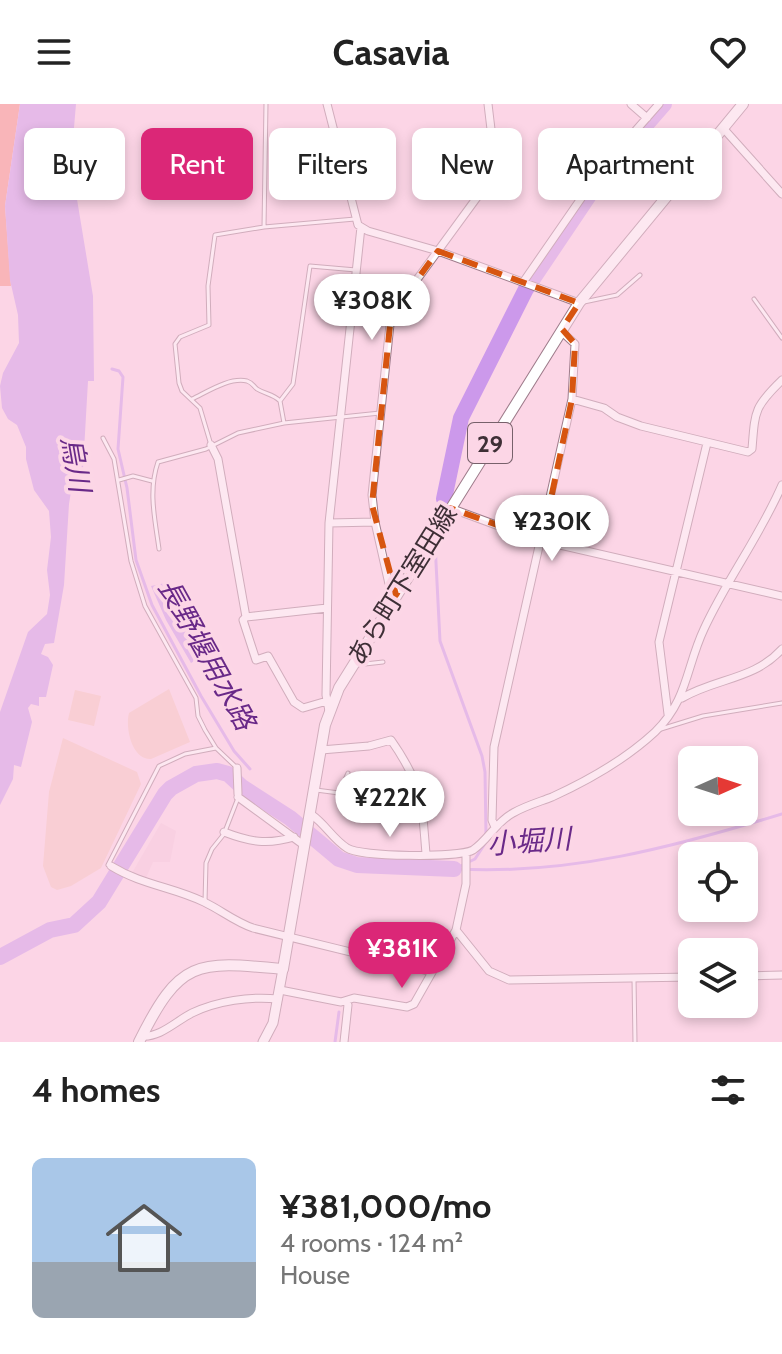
<!DOCTYPE html>
<html lang="en">
<head>
<meta charset="utf-8">
<style>
  :root { --surface:#fff; --page:#f2f2f2; --text:#222; --muted:#767676; --line:#e0e0e0; --accent:#db2777 }
  body { margin:0; font-family:Cabin,"Noto Sans JP",sans-serif; background:var(--page); color:var(--text); height:100vh; display:flex; flex-direction:column; font-size:30px; white-space:nowrap }
  * { box-sizing:border-box; margin:0 }
  p { font-size:26px; color:var(--muted) }
  .icon { flex:none; width:44px; height:44px; fill:none; stroke:currentColor; stroke-width:2; stroke-linecap:round; stroke-linejoin:round }
  .map { position:relative; height:938px; overflow:hidden }
  .panel { display:flex; flex-direction:column; background:var(--surface); flex:1 }
  .panel>* { flex:none }
  .top-card { position:absolute; left:24px; top:24px; width:734px; height:72px; display:flex; gap:16px }
  .needle { width:52px; rotate:87deg }
  .tools { position:absolute; left:678px; top:642px; display:grid; gap:16px }
  .tools a { display:grid; place-items:center; width:80px; height:80px; border-radius:12px; background:var(--surface); box-shadow:0 4px 12px #0003; font-size:40px }
  .price { position:absolute; translate:-50% -68px; padding:0 18px; border-radius:28px; background:#fff; color:#222; font-size:26px; line-height:52px; filter:drop-shadow(0 2px 4px #0008) }
  .price::after { content:''; position:absolute; left:50%; top:48px; width:24px; height:18px; margin-left:-12px; background:inherit; clip-path:polygon(0 0,100% 0,50% 100%) }
  .price.active { background:var(--accent); color:#fff }
  ul { padding:0; list-style:none }
  li { display:flex; align-items:center; gap:24px; height:200px; padding:0 32px }
  li+li { border-top:2px solid var(--line) }
  li span { display:grid; place-items:center; flex:none; width:224px; height:160px; border-radius:12px; color:#555 }
  li>.icon { margin-inline-start:auto }
  span .icon { width:96px; height:96px; fill:#fffc; stroke-width:1 }
  li b { font-size:34px }
  h2 { display:flex; justify-content:space-between; align-items:center; height:96px; padding:0 32px; font-size:34px }
  .pill { padding:0 28px; border-radius:12px; background:var(--surface); box-shadow:0 4px 12px #0003; font-size:28px; line-height:72px }
  .pill.active { background:var(--accent); color:#fff }
  header { display:flex; justify-content:space-between; align-items:center; height:104px; padding:0 32px; background:var(--surface); font-size:36px; font-weight:700 }
  .map>svg:first-child { display:block }
  .built { fill:#f6c9de }
  .green { fill:#f7c5be }
  .forest { fill:#f68f84 }
  .water { fill:#cc99eb }
  .lines { fill:none; stroke-linecap:round; stroke-linejoin:round }
  .stream { stroke:#cc99eb; stroke-width:3 }
  .river { stroke:#cc99eb; stroke-width:16 }
  .lane-casing { stroke:#9e7c8b; stroke-width:5 }
  .street-casing { stroke:#9e7c8b; stroke-width:9 }
  .secondary-casing { stroke:#9e7c8b; stroke-width:11 }
  .primary-casing { stroke:#9e7c8b; stroke-width:12 }
  .lane { stroke:#fff; stroke-width:3 }
  .street { stroke:#fff; stroke-width:7 }
  .secondary { stroke:#fff; stroke-width:9 }
  .primary { stroke:#fff; stroke-width:10 }
  .marked { fill:none; stroke:#d75510; stroke-width:6; stroke-dasharray:16 10; stroke-linejoin:round }
  .labels { text-anchor:middle; dominant-baseline:central; stroke-width:8; stroke-linejoin:round; paint-order:stroke }
  .shield { fill:#fcd6e6; stroke:#77616b; stroke-width:2 }
  .shield-label { font-size:24px; font-weight:bold; fill:#3e2f36 }
  .street-label { font-size:26px; fill:#3e2f36; stroke:#fcd6e6 }
  .water-label { font-size:28px; font-style:italic; fill:#692988; stroke:#fcd6e6 }
</style>
</head>
<body>
<header><svg class="icon" aria-label="menu" viewBox="0 0 24 24"><path d="M4 6h16M4 12h16M4 18h16"/></svg>Casavia<svg class="icon" aria-label="heart" viewBox="0 0 24 24"><path d="M12 20l-8-8c-3-5 5-10 8-4 3-6 11-1 8 4z"/></svg></header>
<div class="map">
<svg width="782" height="938" viewBox="0 0 782 938">
  <rect width="100%" height="100%" fill="#fcd6e6"/>
  <path class="built" d="M161 719 176 727 170 758H153L145 776 132 769Z"/>
  <path class="green" d="M169 585 190 638 151 655C132 656 125 624 129 609Z
    M75 586 101 592 94 622 68 616Z
    M63 634 137 668 141 680 101 764 71 782 57 786 51 783 43 762 49 688Z"/>
  <path class="forest" d="M0 0H20L5 102 11 182H0Z"/>
  <path class="water" d="M20 0H76L71 59 93 192 94 277H88L83 364 75 363 69 400 64 481 54 539 45 540 41 550 48 553 53 561 46 593H39V602L31 600 28 604 32 618 21 663 14 661 13 675 0 701V608L28 528 47 510 50 491 47 466 51 433 49 407 34 386 26 355V343L17 321 8 315 2 304 0 282 3 269 19 239 18 211 10 176 5 102Z
    M170 478 182 510 202 552 191 559 166 516 151 482Z"/>
  <g class="lines">
    <path class="stream" d="M112 265 119 267 123 273 118 345 127 384 136 456 152 501 201 592 234 647 250 665
      M435 439 440 537 482 652 485 668 486 731
      M454 765 475 755 486 738
      M456 765C570 771 674 743 782 710
      M335 938 339 908"/>
    <path class="river" d="M444 395 461 314 526 185 604 69 664 0
      M0 853 50 826 74 821 99 798 165 690 171 684 196 670 217 667 228 670 242 683 290 714 339 755 357 761 454 765"/>
    <g class="lane-casing">
      <path id="lane" d="M264 123 266 0
        M754 195 782 234
        M584 198 617 191 640 171
        M192 295C207 288 229 273 247 277 253 279 253 282 257 285 265 290 273 290 280 297
        M284 319 280 297 293 280 310 162 356 166
        M103 334 114 355 131 457 145 502 196 594 198 612 205 626 216 644 237 664
        M211 341 200 304 182 287 179 279 175 240 180 233 209 221 208 182 215 131 264 123 355 115
        M119 376 133 372 152 377
        M159 445C155 415 148 387 158 358L206 345 238 329 284 319 380 309
        M356 561 383 558
        M661 625 703 612 782 599
        M316 686 339 689 348 669
        M108 761 159 662 185 650 216 644
        M205 798 206 759 212 745 224 730 238 694
        M634 875 635 938"/>
    </g>
    <g class="street-casing">
      <path id="street" d="M327 0 358 121 368 127 438 147 579 199
        M631 0 647 14
        M723 24 782 90
        M524 177 600 67 659 0
        M572 295 604 304 617 313 641 322 748 348 752 345C755 307 754 303 782 276
        M211 341 218 355 246 513 327 504
        M450 404 534 435 782 492
        M329 419 375 418
        M396 491 389 480 375 418 372 391 391 211 478 92 490 70 493 42 488 0
        M246 513 243 516 256 556 268 552 294 598 303 604 327 597
        M682 594C716 574 754 576 782 545
        M329 607 326 591 329 419 361 123
        M668 610 659 538 707 339
        M321 646 369 642 391 636C422 680 422 699 426 750
        M237 664 238 690
        M238 693 305 742
        M312 711C325 720 333 735 347 744 360 753 459 754 473 746 488 736 496 718 513 709 525 702 539 698 552 693 587 677 627 654 655 628 688 596 686 563 704 525 727 475 760 432 782 381
        M495 723 492 716 494 643 572 295 575 240 561 227
        M224 728C250 738 267 741 294 733
        M111 762C142 781 173 783 204 798 221 806 235 818 253 824L432 868
        M456 826 489 867 509 876 692 873
        M744 872 782 871
        M280 886 341 898 354 894 407 903 414 900 456 826 466 780V749
        M141 932C160 934 176 917 192 909 217 897 250 892 278 895
        M344 938 348 901 346 897"/>
    </g>
    <g class="secondary-casing">
      <path id="secondary" d="M263 938 273 919 283 865"/>
    </g>
    <g class="primary-casing">
      <path id="primary" d="M139 938C180 855 196 857 283 865L325 621 339 584 579 199 743 0"/>
    </g>
    <use href="#lane" class="lane"/>
    <use href="#street" class="street"/>
    <use href="#secondary" class="secondary"/>
    <use href="#primary" class="primary"/>
  </g>
  <path d="M0 0H782V938H0ZM438 147 579 199 562 225 575 240 572 295 542 437 450 404 396 491 372 401 391 211Z" fill="#fcd6e6" fill-opacity=".55" fill-rule="evenodd"/>
  <path class="marked" d="M438 147 579 199 562 225 575 240 572 295 542 437 450 404 396 491 372 401 391 211Z"/>
  <g class="labels">
    <rect class="shield" x="468" y="319" width="44" height="40" rx="6"/>
    <g class="shield-label">
      <text x="490" y="339">29</text>
    </g>
    <g class="street-label">
      <text transform="translate(402 481) rotate(-58)">あら町下室田線</text>
    </g>
    <g class="water-label">
      <text transform="translate(76 360) rotate(80)">烏川</text>
      <text transform="translate(207 550) rotate(61)">長野堰用水路</text>
      <text transform="translate(529 737) rotate(-4)">小堀川</text>
    </g>
  </g>
</svg>
<div class="tools">
<a><svg class="needle" viewBox="-14 -14 28 28"><path d="M0-13l5 13h-10z" fill="#e53935"/><path d="M0 13l5-13h-10z" fill="#767676"/></svg></a>
<a><svg class="icon" aria-label="locate" viewBox="0 0 24 24"><circle cx="12" cy="12" r="6"/><path d="M12 2v4M12 18v4M2 12h4M18 12h4"/></svg></a>
<a><svg class="icon" aria-label="layers" viewBox="0 0 24 24"><path d="M12 4l9 5-9 5-9-5zM3 14l9 5 9-5"/></svg></a>
</div>
<b class="price" style="left:372px;top:238px">¥308K</b>
<b class="price" style="left:552px;top:459px">¥230K</b>
<b class="price" style="left:390px;top:735px">¥222K</b>
<b class="price active" style="left:402px;top:886px">¥381K</b>
<div class="top-card">
<a class="pill">Buy</a>
<a class="pill active">Rent</a>
<a class="pill">Filters</a>
<a class="pill">New</a>
<a class="pill">Apartment</a>
</div>
</div>
<section class="panel">
<h2>4 homes<svg class="icon" aria-label="filters" viewBox="0 0 24 24"><path d="M4 7h16M4 17h16"/><circle cx="9" cy="7" r="2"/><circle cx="15" cy="17" r="2"/></svg></h2>
<ul>
<li><span style="background:linear-gradient(#a9c7e8 65%,#9aa5b1 0)"><svg class="icon" aria-label="home" viewBox="0 0 24 24"><path d="M3 11l9-7 9 7M6 9v11h12V9"/></svg></span><div><b>¥381,000/mo</b><p>4 rooms · 124 m²</p><p>House</p></div></li>
</ul>
</section>
</body>
</html>
